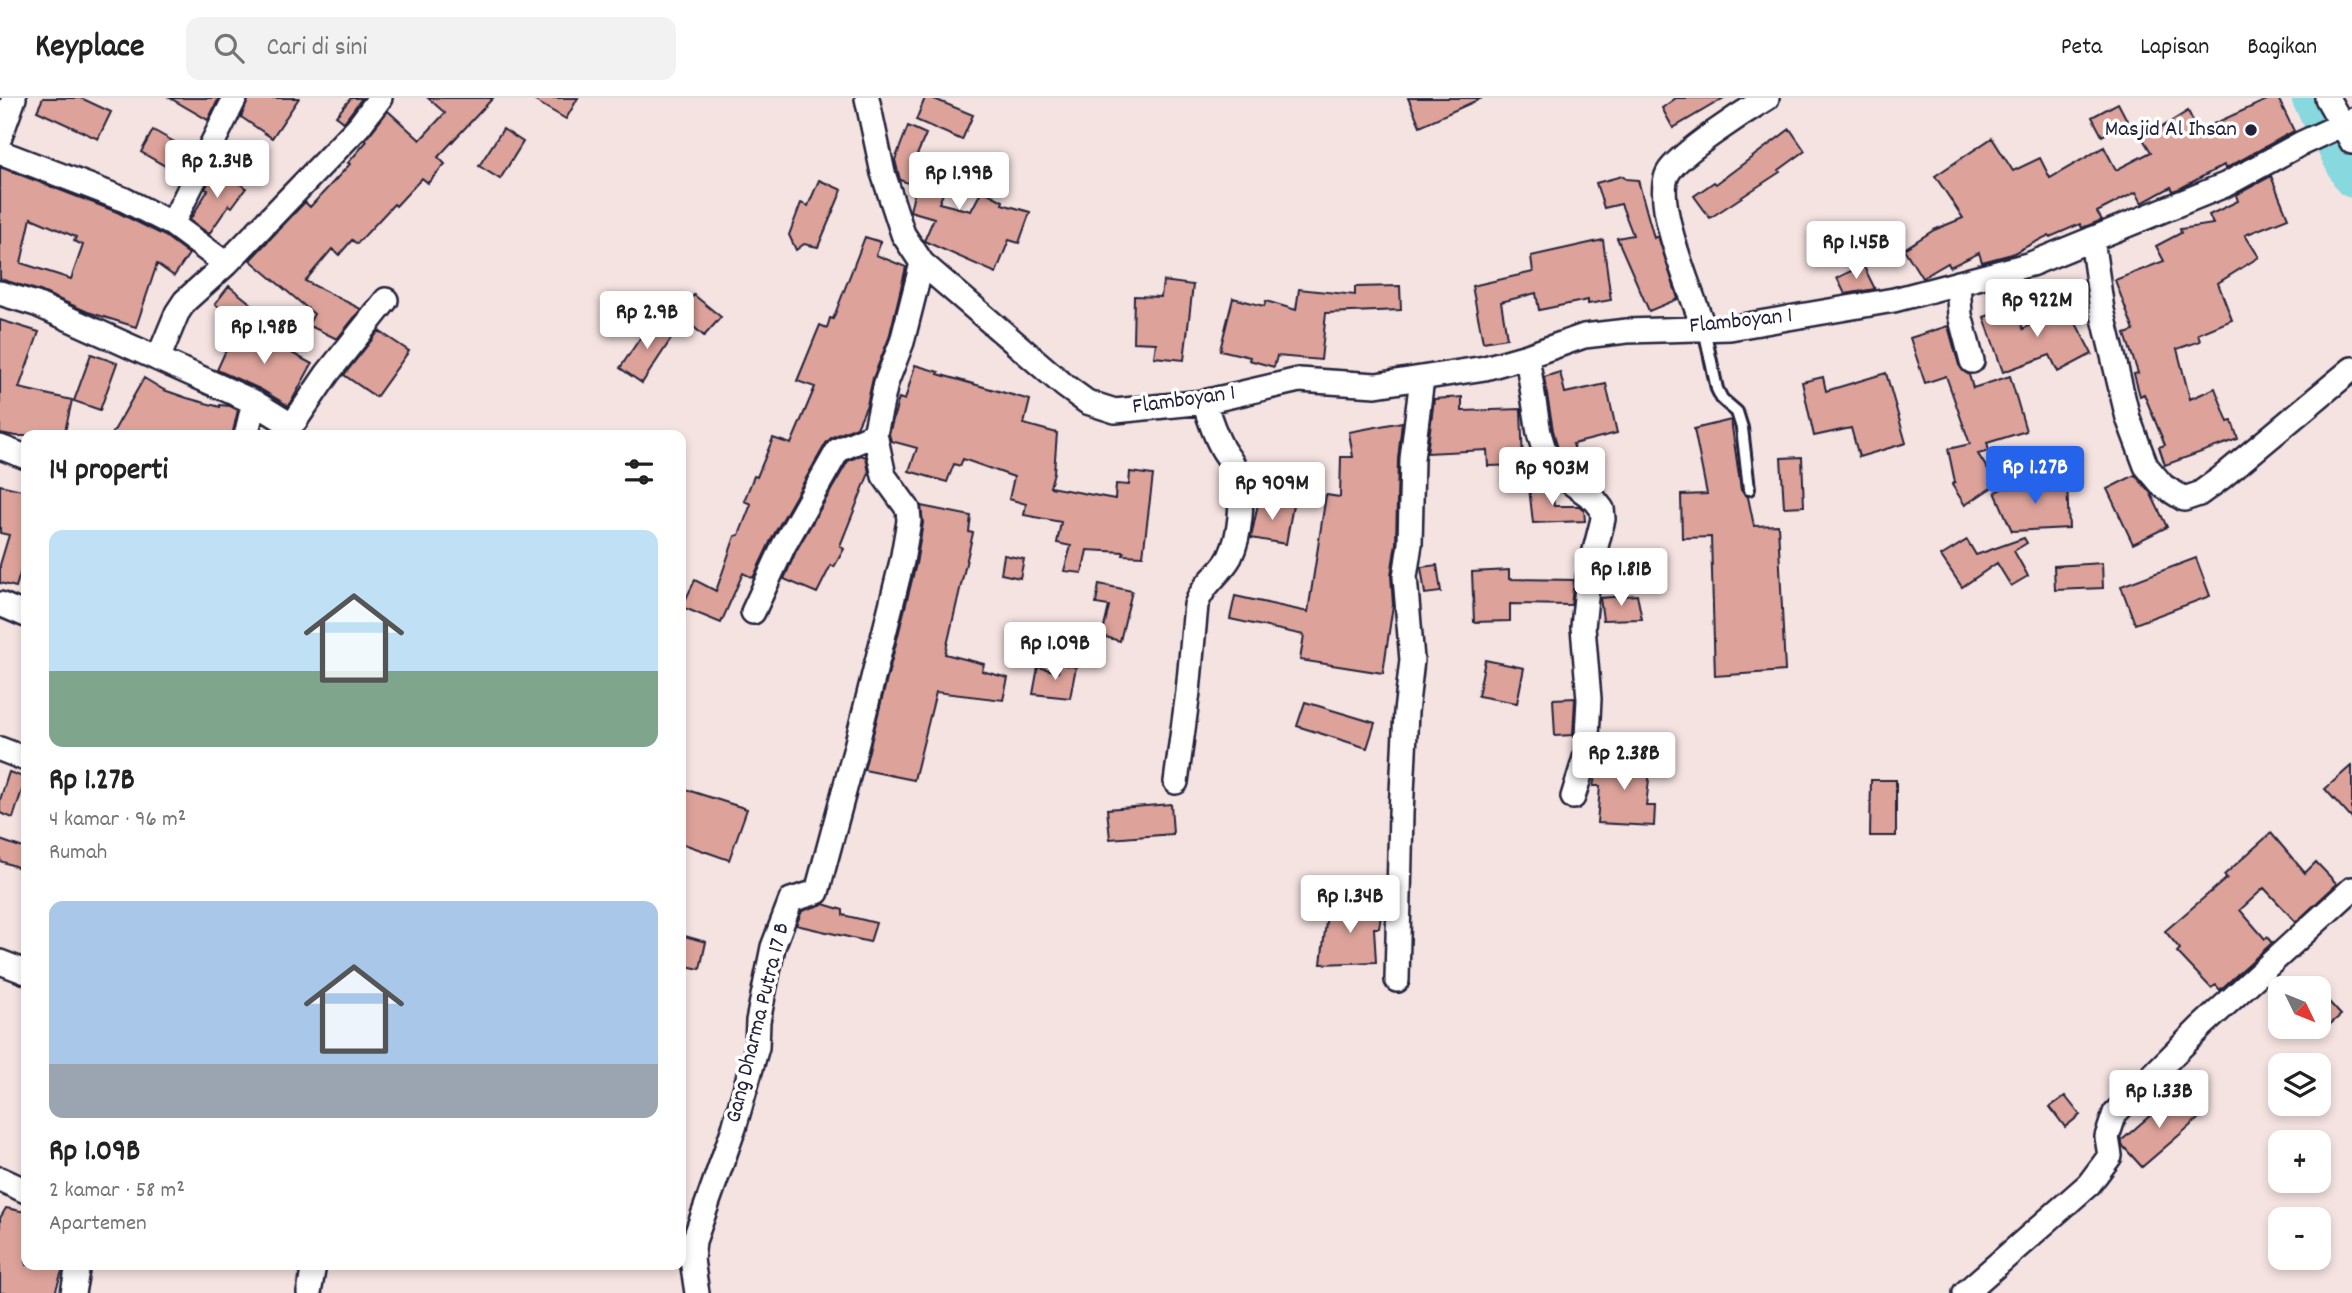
<!DOCTYPE html>
<html lang="id">
<head>
<meta charset="utf-8">
<style>
  :root { --surface:#fff; --page:#f2f2f2; --text:#222; --muted:#767676; --line:#e0e0e0; --accent:#2563eb }
  body { margin:0; font-family:Dekko,sans-serif; background:var(--page); color:var(--text); height:100vh; display:flex; flex-direction:column; font-size:26px; white-space:nowrap }
  * { box-sizing:border-box; margin:0 }
  p { font-size:23px; color:var(--muted) }
  .icon { flex:none; width:38px; height:38px; fill:none; stroke:currentColor; stroke-width:2; stroke-linecap:round; stroke-linejoin:round }
  .map { position:relative; flex:1; overflow:hidden }
  .side { position:absolute; left:21px; top:332px; width:665px; height:840px; display:flex; flex-direction:column; background:var(--surface); border-radius:14px; box-shadow:0 4px 10px #0003 }
  .side>* { flex:none }
  .needle { width:46px; rotate:133deg }
  .fabs { position:absolute; left:2268px; top:878px; display:grid; gap:14px }
  .fabs a { display:grid; place-items:center; width:63px; height:63px; border-radius:14px; background:var(--surface); box-shadow:0 4px 10px #0003; font-size:35px }
  .price { position:absolute; translate:-50% -60px; padding:0 16px; border-radius:7px; background:#fff; color:#222; font-size:23px; line-height:46px; filter:drop-shadow(0 2px 4px #0008) }
  .price::after { content:''; position:absolute; left:50%; top:42px; width:21px; height:16px; margin-left:-10px; background:inherit; clip-path:polygon(0 0,100% 0,50% 100%) }
  .price.current { background:var(--accent); color:#fff }
  ul { padding:0; list-style:none }
  li { display:grid; align-content:center; gap:14px; height:371px; padding:0 28px }
  li span { display:grid; place-items:center; height:217px; border-radius:14px; color:#555 }
  li>.icon { margin-inline-start:auto }
  span .icon { width:126px; height:126px; fill:#fffc; stroke-width:1 }
  li b { font-size:30px }
  h2 { display:flex; justify-content:space-between; align-items:center; height:84px; padding:0 28px; font-size:30px }
  header { display:flex; align-items:center; gap:42px; box-sizing:border-box; height:98px; padding:0 35px; background:var(--surface); border-bottom:2px solid var(--line) }
  header strong { font-size:33px }
  nav { display:flex; gap:38px; margin-inline-start:auto; font-size:24px }
  .search { width:490px; height:63px; background:var(--page); display:flex; align-items:center; gap:18px; box-sizing:border-box; padding:0 24px; border-radius:14px; color:var(--muted); font-size:26px }
  .map>svg:first-child { display:block }
  .lines { fill:none; stroke-linecap:round; stroke-linejoin:round }
  .river { stroke:#87d8df; stroke-width:37 }
  .building { fill:#dda39b; stroke:#22223b; stroke-width:2; fill-rule:evenodd }
  .lane-casing { stroke:#22223b; stroke-width:16 }
  .street-casing { stroke:#22223b; stroke-width:28 }
  .path { stroke:#22223b; stroke-width:3.5; stroke-dasharray:5 5; stroke-linecap:butt }
  .lane { stroke:#fff; stroke-width:10 }
  .street { stroke:#fff; stroke-width:23 }
  .poi-dot { fill:#22223b; stroke:#fff; stroke-width:2.5 }
  .labels { text-anchor:middle; dominant-baseline:central; stroke-width:7; stroke-linejoin:round; paint-order:stroke }
  .poi-label { font-size:23px; fill:#22223b; stroke:#fff; text-anchor:end }
  .street-label { font-size:23px; fill:#22223b; stroke:#fff }
</style>
</head>
<body>
<header>
<strong>Keyplace</strong>
<div class="search"><svg class="icon" aria-label="search" viewBox="0 0 24 24"><circle cx="10" cy="10" r="6"/><path d="M15 15l6 6"/></svg>Cari di sini</div>
<nav><a>Peta</a><a>Lapisan</a><a>Bagikan</a></nav>
</header>
<div class="map">
<svg width="2352" height="1195" viewBox="0 0 2352 1195">
  <rect width="100%" height="100%" fill="#f5e3e1"/>
  <filter id="ink" filterUnits="userSpaceOnUse"><feTurbulence type="fractalNoise" baseFrequency=".0143" numOctaves="2"/><feDisplacementMap in="SourceGraphic" scale="14" xChannelSelector="R" yChannelSelector="G"/><feConvolveMatrix kernelMatrix="1 2 1 2 8 2 1 2 1" color-interpolation-filters="sRGB"/></filter>
  <g filter="url(#ink)">
    <g class="lines">
      <path class="river" d="M2310 0 2352 81"/>
    </g>
    <path class="building" d="M43 0H81L111 14 98 41 37 13Z
      M170 0H219L208 22Z
      M249 0H299L272 40 241 19Z
      M351 0H362L344 24 336 18Z
      M428 0H493L438 59 445 66 428 85 422 80 396 108 394 106 357 146 352 142 339 157 332 151 305 183 361 211 337 241 308 227 314 216 250 162 305 104 310 109 350 66 348 65 367 43 365 42 388 13 420 42 445 15Z
      M530 0H578L566 21Z
      M925 0H932L973 17 962 42 916 22Z
      M1408 0H1482L1420 28Z
      M1676 0H1724L1673 30 1662 10Z
      M2271 0H2278L2294 33 2225 71 2224 67 2181 90 2173 93 2171 89 2142 105 2136 94 2097 114 2102 122 2082 130 2080 126 2050 139 2049 137 2012 156 1982 164 1979 155 1950 169 1948 165 1922 180 1904 151 1934 132 1963 120 1935 78 1992 40 2013 73 2040 60 2050 80 2104 49 2116 72 2151 54 2143 41 2188 13 2198 33Z
      M2118 5 2128 24 2102 38 2092 19Z
      M908 28 926 36 914 64 950 79 939 105 971 113 982 92 1003 103 1002 106 1030 114 1019 145 1009 142 996 175 924 143 934 120 910 113 916 88 900 82 895 62Z
      M503 31 523 44 500 81 479 68Z
      M1790 31 1805 53 1779 72 1780 74 1710 120 1694 98 1714 84 1716 86Z
      M153 32 192 54 181 77 141 54Z
      M0 69 117 114 165 138 189 156 174 178 157 166 136 229 88 214 40 193 0 181ZM31 120 76 139 74 143 83 147 71 181 21 165Z
      M216 69 246 90 232 109 229 107 209 136 190 122 208 92 205 91Z
      M1622 78 1626 81 1638 82 1654 140 1658 138 1678 201 1649 213 1617 140 1633 137 1621 106 1604 110 1596 85Z
      M2271 78 2288 120 2245 137 2259 159 2218 185 2232 222 2198 236 2200 243 2177 251 2190 301 2215 290 2228 324 2232 323 2238 341 2165 367 2159 349 2165 347 2144 296 2140 298 2134 276 2138 275 2125 236 2134 233 2115 182 2164 163 2156 148 2181 135 2180 131 2213 126 2209 117 2238 103 2236 97Z
      M819 82 842 92 818 149 804 146 796 152 789 137 801 105 808 108Z
      M865 139 881 144 876 157 906 169 889 240 873 280 867 307 857 329 832 339 826 345 772 440 753 480 743 475 721 525 682 509 695 482 716 493 735 438 739 437 751 406 744 403 754 378 757 379 773 340 791 346 815 289 797 283 820 227 827 230 830 220 833 221Z
      M1603 142 1611 202 1588 206V202L1539 212 1536 195 1501 204 1507 240 1483 244 1472 188 1533 174 1531 158Z
      M1863 167 1875 191 1845 196 1837 180Z
      M1163 183 1193 187 1184 262 1154 259 1156 245 1133 244 1134 198 1161 199Z
      M229 188 259 212 245 229 215 206Z
      M1400 188 1401 212 1326 215 1321 262 1277 258 1274 269 1249 262 1250 259 1220 252 1233 200 1264 208 1266 203 1296 212 1299 191 1355 197V189Z
      M694 197 721 219 704 238 678 215Z
      M2067 208 2092 256 2058 274 2050 257 2003 274 1984 219 2015 209 2023 231Z
      M653 221 675 235 642 285 620 270Z
      M0 222 39 234 19 290 72 302 64 338H16L0 335Z
      M1948 228 1959 267 1963 273 1969 277 1973 290 2010 278 2026 333 1987 345 1989 353 1978 356 1997 386 1965 407 1952 387 1955 384 1948 351 1970 346 1946 278 1925 285 1910 240Z
      M236 230 279 248 312 266 289 308 260 291 217 272Z
      M379 233 409 253 376 299 344 277Z
      M91 256 117 265 100 312 74 303Z
      M915 267 939 274 938 276 1030 302 1024 326 1057 335 1054 374 1050 389 1115 401 1116 386 1129 387 1130 374 1153 377 1143 458 1123 457 1124 454 1087 452 1082 475 1064 473 1071 448 1057 445 1061 424 1024 417 1026 406 1009 401 1014 379 963 361 960 368 954 366 947 384 909 373 917 350 891 343 889 336 899 300 905 302Z
      M1560 274 1565 295 1606 286 1617 335 1573 346 1576 357 1567 360 1558 351 1553 332 1544 279Z
      M1886 275 1906 345 1859 359 1851 330 1814 338 1802 284 1823 279 1826 293Z
      M144 280 164 292 187 300 220 309V307L230 308 238 312 232 338H111Z
      M1462 299V313L1521 311 1523 367 1488 368 1487 352 1427 355 1434 301Z
      M1731 322 1741 392 1748 399 1754 428 1778 427 1785 573 1715 578 1711 439 1682 440 1681 397 1707 396 1694 331Z
      M1402 324 1398 361 1396 445 1391 477 1393 507 1383 575 1300 562 1304 537 1230 521 1235 498 1308 514 1326 397 1340 399 1341 359H1353L1349 334Z
      M861 357 866 359 869 375 840 448 844 451 834 469 831 467 817 495 784 481 796 453 848 363Z
      M1802 359 1804 408 1784 409 1781 360Z
      M2135 377 2150 394 2167 429 2133 446 2107 391Z
      M2023 381 2026 388 2067 386 2069 430 2012 433 1995 394Z
      M1552 386 1554 408H1579L1584 412 1585 423 1533 425 1529 389Z
      M0 387 26 393V455L16 489 0 485V467L9 437 0 435Z
      M1259 401 1293 407 1286 446 1251 440Z
      M921 408 971 418 969 434 973 435 945 556 984 566 982 573 1008 580 1003 602 936 594 914 682 864 672 916 466 923 425Z
      M2024 440 2027 445 2014 453 2028 478 2011 488 1997 465 1962 489 1941 458 1967 442 1976 457Z
      M1004 457 1024 461 1020 480 1001 476Z
      M2196 460 2210 498 2135 526 2121 488Z
      M2102 465 2103 490 2055 492 2054 468Z
      M1437 467 1441 494 1425 496 1421 469Z
      M1509 472V481L1574 482 1571 507 1510 506V523L1474 524 1472 474Z
      M1099 486 1132 493 1120 543 1102 538 1109 508 1096 506Z
      M1637 497 1642 521 1603 522 1600 500Z
      M1485 562 1524 570 1517 605 1478 598Z
      M1060 566 1076 569 1070 600 1033 596 1038 569 1058 574Z
      M1575 600 1573 637 1555 638 1553 601Z
      M1305 604 1375 625 1367 650 1297 628Z
      M1600 658 1651 664 1646 708H1655L1654 728 1597 725 1600 688H1593Z
      M2352 667V721L2325 691Z
      M9 674 26 680 13 720 0 715V702Z
      M1871 682H1896V738H1870Z
      M684 691 747 711 729 762 681 745V701Z
      M1171 706 1173 736 1110 741 1107 711Z
      M2271 735 2305 775 2316 764 2337 786 2296 824 2264 790 2240 812 2265 841 2267 839 2272 845 2220 892 2216 887 2211 890 2177 854 2180 851 2165 833 2227 780 2224 777Z
      M0 742 26 751 20 770 0 763Z
      M823 806 843 812V817L876 825 870 844 796 827 802 813Z
      M1328 807 1382 812 1379 830H1374L1376 864 1321 866Z
      M681 837 706 844 700 871 681 867Z
      M2319 893 2341 917 2328 928 2319 918Z
      M2176 995 2198 1021 2142 1069 2122 1047V1042Z
      M2065 998 2080 1017 2065 1029 2050 1009Z
      M6 1110 26 1114V1167H64L55 1195H0V1120Z"/>
    <g class="lines">
      <g class="lane-casing">
        <path id="lane" d="M1704 231 1717 291 1722 301 1737 314 1742 330 1749 391"/>
      </g>
      <g class="street-casing">
        <path id="street" d="M867 0 883 75 903 136 922 165 1065 288 1087 304 1115 313 1204 304 1299 282 1376 287 1485 270 1527 258 1584 238 1627 233 1730 230 1894 202 2031 166 2225 87 2300 46 2352 22
          M2327 0 2352 44
          M0 39 14 0
          M0 54 123 101 172 126 226 166
          M172 126 235 0
          M2092 141 2102 212 2128 320 2146 368 2163 388 2184 401 2199 396 2221 380 2352 271
          M1958 185 1960 217 1972 263
          M0 195 36 206 254 304 246 338
          M1704 231C1693 198 1652 104 1668 75 1678 56 1747 12 1767 0
          M1527 258 1539 335 1546 358 1570 384 1595 402 1602 411 1603 421 1588 480 1583 529 1589 601 1586 657 1573 699
          M158 261 177 215 185 203 226 166 359 28 380 0
          M254 304 288 325 295 323 327 276 386 202
          M0 349 26 359
          M0 506 26 517
          M753 514 784 447 838 352 875 336
          M0 651 26 661
          M1176 684 1188 594 1196 507C1204 484 1220 477 1230 459 1241 436 1243 403 1238 378 1236 368 1227 359 1222 350 1214 335 1209 320 1204 304
          M0 864 26 874
          M1397 882 1401 715 1406 614 1412 562 1405 479 1410 446 1412 361 1422 280
          M0 1081 26 1093
          M73 1195 78 1167
          M309 1195 314 1167
          M697 1195 692 1162 694 1143 734 1030 757 949 758 923 773 849 791 802 817 794 855 653 902 463 909 423 908 411 884 378 875 336 886 285 902 244 922 165
          M1965 1195 2089 1086 2110 1058 2107 1039 2115 1015 2202 928 2352 791"/>
      </g>
      <path class="path" d="M1262 388 1279 390"/>
      <use href="#lane" class="lane"/>
      <use href="#street" class="street"/>
    </g>
  </g>
  <circle class="poi-dot" cx="2251" cy="32" r="7"/>
  <g class="labels">
    <g class="poi-label">
      <text x="2237" y="32">Masjid Al Ihsan</text>
    </g>
    <g class="street-label">
      <text transform="translate(1741 224) rotate(-6)">Flamboyan 1</text>
      <text transform="translate(1184 303) rotate(-8)">Flamboyan 1</text>
      <text transform="translate(759 925) rotate(-76)">Gang Dharma Putra 17 B</text>
    </g>
  </g>
</svg>
<div class="fabs">
<a><svg class="needle" viewBox="-14 -14 28 28"><path d="M0-13l5 13h-10z" fill="#e53935"/><path d="M0 13l5-13h-10z" fill="#767676"/></svg></a>
<a><svg class="icon" aria-label="layers" viewBox="0 0 24 24"><path d="M12 4l9 5-9 5-9-5zM3 14l9 5 9-5"/></svg></a>
<a>+</a>
<a>−</a>
</div>
<b class="price" style="left:217px;top:102px">Rp 2.34B</b>
<b class="price" style="left:959px;top:114px">Rp 1.99B</b>
<b class="price" style="left:1856px;top:183px">Rp 1.45B</b>
<b class="price" style="left:2037px;top:241px">Rp 922M</b>
<b class="price" style="left:647px;top:253px">Rp 2.9B</b>
<b class="price" style="left:264px;top:268px">Rp 1.98B</b>
<b class="price current" style="left:2035px;top:408px">Rp 1.27B</b>
<b class="price" style="left:1552px;top:409px">Rp 903M</b>
<b class="price" style="left:1272px;top:424px">Rp 909M</b>
<b class="price" style="left:1621px;top:510px">Rp 1.81B</b>
<b class="price" style="left:1055px;top:584px">Rp 1.09B</b>
<b class="price" style="left:1624px;top:694px">Rp 2.38B</b>
<b class="price" style="left:1350px;top:837px">Rp 1.34B</b>
<b class="price" style="left:2159px;top:1032px">Rp 1.33B</b>
<section class="side">
<h2>14 properti<svg class="icon" aria-label="filters" viewBox="0 0 24 24"><path d="M4 7h16M4 17h16"/><circle cx="9" cy="7" r="2"/><circle cx="15" cy="17" r="2"/></svg></h2>
<ul>
<li><span style="background:linear-gradient(#bfe0f5 65%,#7fa58c 0)"><svg class="icon" aria-label="home" viewBox="0 0 24 24"><path d="M3 11l9-7 9 7M6 9v11h12V9"/></svg></span><div><b>Rp 1.27B</b><p>4 kamar · 96 m²</p><p>Rumah</p></div></li>
<li><span style="background:linear-gradient(#a9c7e8 75%,#9aa5b1 0)"><svg class="icon" aria-label="home" viewBox="0 0 24 24"><path d="M3 11l9-7 9 7M6 9v11h12V9"/></svg></span><div><b>Rp 1.09B</b><p>2 kamar · 58 m²</p><p>Apartemen</p></div></li>
</ul>
</section>
</div>
</body>
</html>
